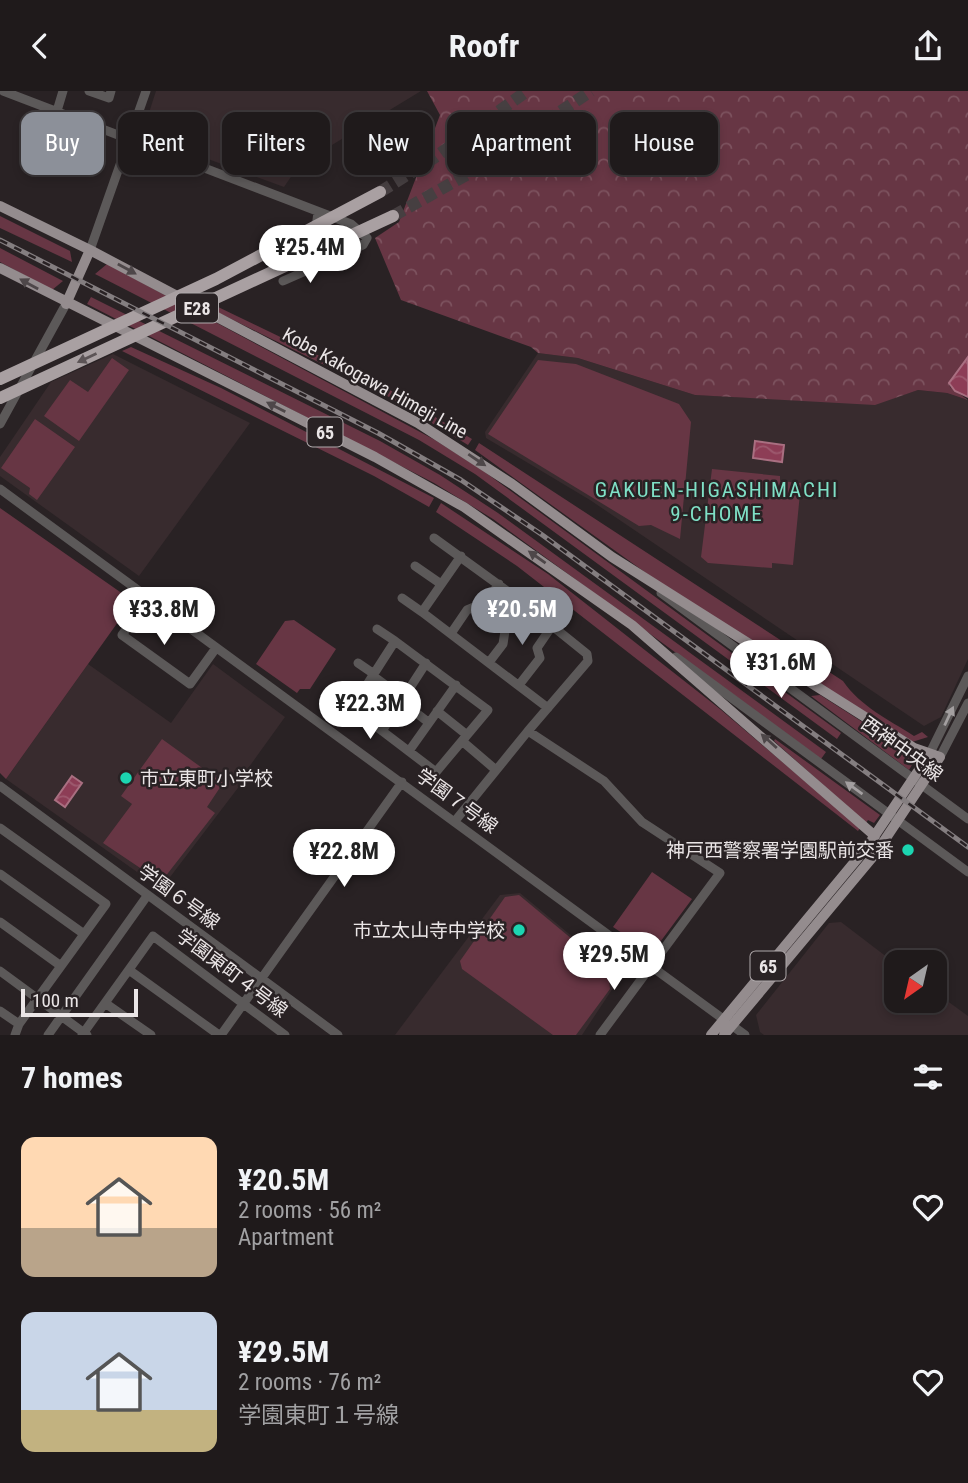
<!DOCTYPE html>
<html lang="en">
<head>
<meta charset="utf-8">
<style>
  :root { --surface:#1f1a1b; --page:#2c2728; --text:#f1f3f6; --muted:#a1a1a3; --line:#3c383a; --accent:#8c9099 }
  body { margin:0; font-family:"Roboto Condensed","Noto Sans JP",sans-serif; background:var(--page); color:var(--text); height:100vh; display:flex; flex-direction:column; font-size:26px; white-space:nowrap }
  * { box-sizing:border-box; margin:0 }
  p { font-size:23px; color:var(--muted) }
  .icon { flex:none; width:38px; height:38px; fill:none; stroke:currentColor; stroke-width:2; stroke-linecap:round; stroke-linejoin:round }
  .map { position:relative; height:944px; overflow:hidden }
  .sheet { display:flex; flex-direction:column; background:var(--surface); flex:1 }
  .sheet>* { flex:none }
  .hud { position:absolute; left:21px; top:21px; width:928px; height:63px; display:flex; gap:14px }
  .needle { width:46px; rotate:214deg }
  .buttons { position:absolute; left:884px; top:859px; display:grid; gap:14px }
  .buttons a { display:grid; place-items:center; width:63px; height:63px; border-radius:14px; background:var(--surface); box-shadow:0 4px 10px #0003,0 0 0 2px var(--line); font-size:35px }
  .scale { position:absolute; left:21px; bottom:18px; width:117px; box-sizing:border-box; padding-left:7px; border:4px solid #eae5e6; border-top:0; font-size:19px; line-height:24px; white-space:nowrap; color:#eae5e6; -webkit-text-stroke:5px #292224; paint-order:stroke }
  .price { position:absolute; translate:-50% -60px; padding:0 16px; border-radius:24px; background:#fff; color:#222; font-size:23px; line-height:46px; filter:drop-shadow(0 2px 4px #0008) }
  .price::after { content:''; position:absolute; left:50%; top:42px; width:21px; height:16px; margin-left:-10px; background:inherit; clip-path:polygon(0 0,100% 0,50% 100%) }
  .price.selected { background:var(--accent); color:#fff }
  ul { padding:0; list-style:none }
  li { display:flex; align-items:center; gap:21px; height:175px; padding:0 21px }
  li span { display:grid; place-items:center; flex:none; width:196px; height:140px; border-radius:14px; color:#555 }
  li>.icon { margin-inline-start:auto }
  span .icon { width:84px; height:84px; fill:#fffc; stroke-width:1 }
  li b { font-size:30px }
  h2 { display:flex; justify-content:space-between; align-items:center; height:84px; padding:0 21px; font-size:30px }
  .pill { padding:0 24px; border-radius:14px; background:var(--surface); box-shadow:0 4px 10px #0003,0 0 0 2px var(--line); font-size:24px; line-height:63px }
  .pill.selected { background:var(--accent); color:#fff }
  header { display:flex; justify-content:space-between; align-items:center; height:91px; padding:0 21px; background:var(--surface); font-size:32px; font-weight:700 }
  .map>svg:first-child { display:block }
  .built { fill:#382b2e }
  .green { fill:#673644 }
  .forest { fill:url(#forest-crowns) }
  .water { fill:url(#water-waves); stroke:#a96f81; stroke-width:2 }
  .lines { fill:none; stroke-linecap:round; stroke-linejoin:round }
  .highway-tunnel { stroke:#463f41; stroke-width:12; stroke-dasharray:12 6; stroke-linecap:butt }
  .minor { stroke:#5c5959; stroke-width:9 }
  .major { stroke:#948c8e; stroke-width:10 }
  .highway { stroke:#a9a0a2; stroke-width:12 }
  .rail-casing { stroke:#847e80; stroke-width:5 }
  .rail { stroke:#292224; stroke-width:2.5; stroke-dasharray:8; stroke-linecap:butt }
  .oneway { fill:#4e4749 }
  .oneway2 { fill:#5c5456 }
  .oneway3 { fill:#a39fa0 }
  .poi-dot { fill:#1cd5b1; stroke:#292224; stroke-width:2.5 }
  .labels { text-anchor:middle; dominant-baseline:central; stroke-width:5; stroke-linejoin:round; paint-order:stroke }
  .shield { fill:#292224; stroke:#b0aaac; stroke-width:2 }
  .shield-label { font-size:18px; font-weight:bold; fill:#eae5e6 }
  .street-label { font-size:19px; fill:#eae5e6; stroke:#292224 }
  .poi-label { font-size:19px; fill:#eae5e6; stroke:#292224; text-anchor:end }
  .neighbourhood-label { font-size:21px; letter-spacing:2px; fill:#7fe0c6; stroke:#292224 }
</style>
</head>
<body>
<header><svg class="icon" aria-label="back" viewBox="0 0 24 24"><path d="M15 5l-7 7 7 7"/></svg>Roofr<svg class="icon" aria-label="share" viewBox="0 0 24 24"><path d="M12 15V3M7 8l5-5 5 5M5 13v7h14v-7"/></svg></header>
<div class="map">
<svg width="968" height="944" viewBox="0 0 968 944">
  <defs>
    <pattern id="forest-crowns" width="20" height="18" patternUnits="userSpaceOnUse" patternTransform="scale(1.75)"><rect width="20" height="18" fill="#673644"/><path d="M2 6a3 3 0 1 1 6 0M12 15a3 3 0 1 1 6 0" fill="none" stroke="#7d535f"/></pattern>
    <pattern id="water-waves" width="16" height="10" patternUnits="userSpaceOnUse" patternTransform="scale(1.75)"><rect width="16" height="10" fill="#8d3d56"/><path d="M0 5q4-4 8 0t8 0" fill="none" stroke="#9d596e"/></pattern>
  </defs>
  <rect width="100%" height="100%" fill="#292224"/>
  <path class="built" d="M156 0H421L299 74 284 96 146 45 143 40Z
    M538 262 578 267 695 304 875 313 918 299 947 302 968 309V568L941 626 924 635 590 409 486 347 485 341Z
    M113 263 250 332 139 485 0 385V366L51 291Z
    M88 573 171 632 213 573 285 626 244 683 247 685 161 798 6 688Z
    M520 802 610 877 613 897 582 944H395L500 804Z
    M841 831 896 873V910H934L935 901 968 925V944H764L760 941 756 924 829 832Z"/>
  <path class="green" d="M0 125 70 160 72 171 0 137Z
    M0 157 63 190 52 199 0 171Z
    M107 173 435 349 482 379 841 642 837 648 475 383 419 349 95 183Z
    M91 206 380 350 440 384 498 422 826 661 821 668 493 428 434 392 87 213Z
    M216 215 390 299 472 348 468 354 389 306 211 218Z
    M131 256 221 297 434 407 429 416 374 385 122 260Z
    M112 267 129 279 79 350 44 325 70 289 88 301Z
    M538 269 576 273 679 313 691 331 680 448 651 434 639 435 488 343Z
    M35 328 75 356 37 409 29 403 30 397 1 377Z
    M479 352 843 590C861 616 888 628 914 645L922 641 928 646 912 651 660 492 475 359Z
    M712 378 780 385V390L801 392 793 474 772 472V477L708 472 701 466Z
    M441 412 548 483 720 618 860 737 858 740 517 475 436 421Z
    M0 417 133 510 6 688 0 682Z
    M294 529 336 558 310 598H300L297 602 256 573 285 530Z
    M820 604 905 658 915 669 909 679 811 605Z
    M162 648 223 692 207 716 215 722 161 791 103 752 132 713 121 705Z
    M775 648 880 724 874 732 868 729 866 732 774 650Z
    M652 781 692 808 652 862 613 836Z
    M519 804 608 878 610 898 576 944H553L462 878 460 870 505 806Z"/>
  <path class="forest" d="M427 0H968V266L949 292 950 296 968 309 947 302 918 299 875 314 695 304 578 267 538 262 531 256 401 209 375 147 399 131 440 24Z"/>
  <path class="water" d="M968 266V306L955 300 949 292Z
    M755 350 784 354 782 371 753 367Z
    M72 685 82 692 65 716 55 709Z"/>
  <g class="lines">
    <path class="highway-tunnel" d="M380 101 434 67 527 0
      M393 125 468 83 591 0"/>
    <path class="minor" d="M3 0 351 133 367 147 363 154 324 172 314 153 318 121
      M89 0 109 7 111 0
      M57 20 63 0
      M90 159 146 0
      M283 190 324 172
      M0 333 66 213
      M0 398 745 944
      M434 447 525 513 587 563 588 570 528 640
      M461 465 422 521 548 617
      M415 475 441 493
      M661 502 968 728
      M149 507 122 544 190 593 216 557
      M402 507 422 521
      M377 538 395 550
      M452 541 467 519 486 511 499 493
      M676 566 968 781
      M490 570 503 553 505 540 525 513
      M358 572 374 583
      M373 585 403 607
      M519 594 540 567 537 557 552 535
      M336 606 352 617
      M401 610 428 631
      M437 620 467 644
      M382 640 426 572
      M462 650 436 681 352 617 395 550 488 619 462 650 496 679
      M409 660 456 594
      M929 664 968 585
      M940 666 968 612
      M0 695 338 944
      M455 730 528 640 604 690 642 731 720 782 600 944
      M0 737 106 813 19 933 15 944
      M0 783 84 843
      M0 831 61 875
      M129 879 219 944
      M0 880 87 944
      M105 912 151 944
      M0 920 19 933
      M48 944 147 805
      M82 944 153 845 285 944
      M221 944 402 691"/>
    <path class="major" d="M0 115 90 159 418 332 512 393 612 466 914 657 940 666 876 762 724 944
      M0 177 375 366 464 416 632 534 875 745
      M66 213 90 159
      M711 944 867 756 929 664"/>
    <path class="highway" d="M0 288 216 188 380 101
      M0 307 393 125"/>
    <g class="rail-casing">
      <path id="rail" d="M0 149 378 342 461 389 541 443 968 756"/>
    </g>
    <use href="#rail" class="rail"/>
  </g>
  <defs><path id="oneway-solid" d="M-6-.8H1V-3.2L6.5 0L1 3.2V.8H-6Z" transform="scale(1.75)"/></defs>
  <g class="oneway">
    <use href="#oneway-solid" transform="translate(127 178) rotate(29)"/>
    <use href="#oneway-solid" transform="translate(29 193) rotate(-151)"/>
    <use href="#oneway-solid" transform="translate(276 316) rotate(-153)"/>
    <use href="#oneway-solid" transform="translate(477 369) rotate(34)"/>
    <use href="#oneway-solid" transform="translate(537 466) rotate(-145)"/>
    <use href="#oneway-solid" transform="translate(769 650) rotate(-138)"/>
  </g>
  <use class="oneway2" href="#oneway-solid" transform="translate(87 267) rotate(155)"/>
  <g class="oneway3">
    <use href="#oneway-solid" transform="translate(949 625) rotate(-65)"/>
    <use href="#oneway-solid" transform="translate(854 697) rotate(-144)"/>
  </g>
  <g class="poi-dot">
    <circle cx="126" cy="687" r="7"/>
    <circle cx="908" cy="759" r="7"/>
    <circle cx="519" cy="839" r="7"/>
  </g>
  <g class="labels">
    <g class="shield">
      <rect x="176" y="202.5" width="42" height="29" rx="5"/>
      <rect x="307.5" y="326.5" width="35" height="29" rx="5"/>
      <rect x="750.5" y="860.5" width="35" height="29" rx="5"/>
    </g>
    <g class="shield-label">
      <text x="197" y="217">E28</text>
      <text x="325" y="341">65</text>
      <text x="768" y="875">65</text>
    </g>
    <g class="street-label">
      <text transform="translate(375 292) rotate(29)">Kobe Kakogawa Himeji Line</text>
      <text transform="translate(902 658) rotate(36)">西神中央線</text>
      <text transform="translate(457 710) rotate(36)">学園７号線</text>
      <text transform="translate(179 806) rotate(36)">学園６号線</text>
      <text transform="translate(232 882) rotate(37)">学園東町４号線</text>
    </g>
    <g class="poi-label">
      <text x="140" y="687" text-anchor="start">市立東町小学校</text>
      <text x="894" y="759">神戸西警察署学園駅前交番</text>
      <text x="505" y="839">市立太山寺中学校</text>
    </g>
    <g class="neighbourhood-label">
      <text x="717" y="399">GAKUEN-HIGASHIMACHI<tspan x="717" dy="24">9-CHOME</tspan></text>
    </g>
  </g>
</svg>
<div class="buttons">
<a><svg class="needle" viewBox="-14 -14 28 28"><path d="M0-13l5 13h-10z" fill="#e53935"/><path d="M0 13l5-13h-10z" fill="#a1a1a3"/></svg></a>
</div>
<div class="scale">100 m</div>
<b class="price" style="left:310px;top:194px">¥25.4M</b>
<b class="price" style="left:164px;top:556px">¥33.8M</b>
<b class="price selected" style="left:522px;top:556px">¥20.5M</b>
<b class="price" style="left:781px;top:609px">¥31.6M</b>
<b class="price" style="left:370px;top:650px">¥22.3M</b>
<b class="price" style="left:344px;top:798px">¥22.8M</b>
<b class="price" style="left:614px;top:901px">¥29.5M</b>
<div class="hud">
<a class="pill selected">Buy</a>
<a class="pill">Rent</a>
<a class="pill">Filters</a>
<a class="pill">New</a>
<a class="pill">Apartment</a>
<a class="pill">House</a>
</div>
</div>
<section class="sheet">
<h2>7 homes<svg class="icon" aria-label="filters" viewBox="0 0 24 24"><path d="M4 7h16M4 17h16"/><circle cx="9" cy="7" r="2"/><circle cx="15" cy="17" r="2"/></svg></h2>
<ul>
<li><span style="background:linear-gradient(#ffd9b3 65%,#b9a48a 0)"><svg class="icon" aria-label="home" viewBox="0 0 24 24"><path d="M3 11l9-7 9 7M6 9v11h12V9"/></svg></span><div><b>¥20.5M</b><p>2 rooms · 56 m²</p><p>Apartment</p></div><svg class="icon" aria-label="heart" viewBox="0 0 24 24"><path d="M12 20l-8-8c-3-5 5-10 8-4 3-6 11-1 8 4z"/></svg></li>
<li><span style="background:linear-gradient(#c9d6e8 70%,#c2b280 0)"><svg class="icon" aria-label="home" viewBox="0 0 24 24"><path d="M3 11l9-7 9 7M6 9v11h12V9"/></svg></span><div><b>¥29.5M</b><p>2 rooms · 76 m²</p><p>学園東町１号線</p></div><svg class="icon" aria-label="heart" viewBox="0 0 24 24"><path d="M12 20l-8-8c-3-5 5-10 8-4 3-6 11-1 8 4z"/></svg></li>
</ul>
</section>
</body>
</html>
